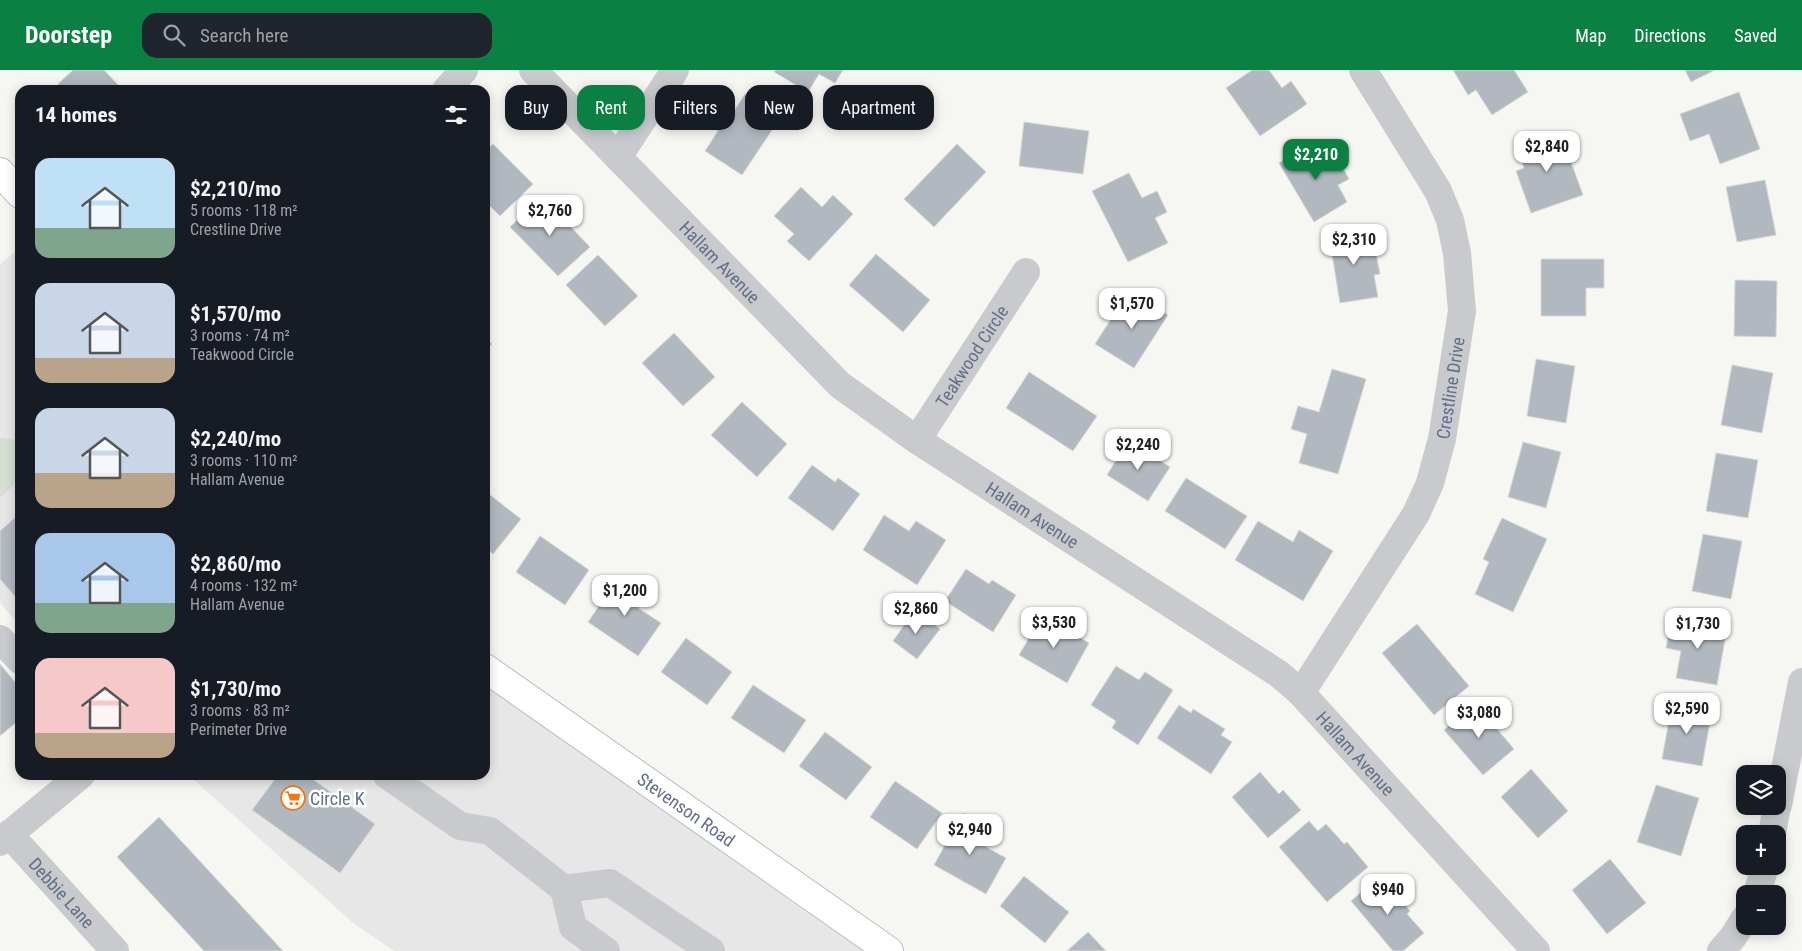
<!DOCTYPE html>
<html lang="en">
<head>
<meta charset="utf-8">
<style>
  :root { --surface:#171b24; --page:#20242c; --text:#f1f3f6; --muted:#9ea1a6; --accent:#0b8043 }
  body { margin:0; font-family:"Roboto Condensed",sans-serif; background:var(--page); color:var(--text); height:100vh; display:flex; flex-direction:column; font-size:19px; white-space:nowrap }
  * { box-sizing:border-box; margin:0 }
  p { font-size:16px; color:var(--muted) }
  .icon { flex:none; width:28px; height:28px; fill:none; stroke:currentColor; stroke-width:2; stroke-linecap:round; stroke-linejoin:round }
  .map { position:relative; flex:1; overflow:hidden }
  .drawer { position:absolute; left:15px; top:15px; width:475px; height:695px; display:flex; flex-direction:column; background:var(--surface); border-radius:15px; box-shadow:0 2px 12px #0003 }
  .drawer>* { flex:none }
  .top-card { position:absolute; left:505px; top:15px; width:475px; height:45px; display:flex; gap:10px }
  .controls { position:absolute; left:1736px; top:695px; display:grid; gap:10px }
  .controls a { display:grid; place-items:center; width:50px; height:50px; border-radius:10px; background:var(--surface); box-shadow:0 2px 12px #0003; font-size:25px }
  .price { position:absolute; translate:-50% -42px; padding:0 11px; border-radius:10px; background:#fff; color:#222; font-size:16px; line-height:32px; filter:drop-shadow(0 1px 2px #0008) }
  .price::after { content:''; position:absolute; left:50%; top:30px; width:15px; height:11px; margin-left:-8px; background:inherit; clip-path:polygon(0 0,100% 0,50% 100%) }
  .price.selected { background:var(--accent); color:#fff }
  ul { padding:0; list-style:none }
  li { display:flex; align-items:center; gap:15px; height:125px; padding:0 20px }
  li span { display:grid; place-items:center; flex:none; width:140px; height:100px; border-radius:15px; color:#555 }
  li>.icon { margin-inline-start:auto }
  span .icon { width:60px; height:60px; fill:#fffc; stroke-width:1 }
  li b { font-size:21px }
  h2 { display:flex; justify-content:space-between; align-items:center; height:60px; padding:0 20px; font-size:21px }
  .chip { padding:0 18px; border-radius:15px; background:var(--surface); box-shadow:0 2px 12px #0003; font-size:18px; line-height:45px }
  .chip.selected { background:var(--accent); color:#fff }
  header { display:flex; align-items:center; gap:30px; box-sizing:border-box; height:70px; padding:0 25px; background:var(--accent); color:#fff }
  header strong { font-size:24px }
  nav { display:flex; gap:28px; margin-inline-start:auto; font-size:18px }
  .search { width:350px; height:45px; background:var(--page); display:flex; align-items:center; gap:12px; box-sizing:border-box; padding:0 18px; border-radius:15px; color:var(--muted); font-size:19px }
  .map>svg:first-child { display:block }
  .built { fill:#e6e7e6 }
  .green { fill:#d5dfd3 }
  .building { fill:#b2b8bf; stroke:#d7d8d5 }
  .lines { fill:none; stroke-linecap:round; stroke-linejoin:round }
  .major-casing { stroke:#babdc1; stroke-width:30 }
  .minor { stroke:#c8cace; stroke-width:28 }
  .major { stroke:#fff; stroke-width:28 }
  .labels { text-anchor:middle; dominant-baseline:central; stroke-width:5; stroke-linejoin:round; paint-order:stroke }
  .street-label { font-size:18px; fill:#626f87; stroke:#fff }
  .poi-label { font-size:18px; fill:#626f87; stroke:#fff; text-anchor:start }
</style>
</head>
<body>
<header>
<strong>Doorstep</strong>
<div class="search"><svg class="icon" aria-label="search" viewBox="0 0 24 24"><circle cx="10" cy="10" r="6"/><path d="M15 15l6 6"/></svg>Search here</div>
<nav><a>Map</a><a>Directions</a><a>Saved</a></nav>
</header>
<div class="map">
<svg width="1802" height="881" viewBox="0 0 1802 881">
  <rect width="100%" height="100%" fill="#f6f7f2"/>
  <path class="built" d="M20 178V371L0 367V194Z
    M20 383V556L0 533V428L14 415Z
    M485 598 889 881H394L352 852 189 705H485Z"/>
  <path class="green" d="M0 367 20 371V383L14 415 0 428Z"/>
  <path class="building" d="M73 0H104L123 20H64L58 14Z
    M776 0H843L835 13 819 4 808 22 774 2Z
    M1252 0H1269L1282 18 1291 11 1307 34 1260 66 1226 18Z
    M1453 0H1514L1528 22 1492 45 1476 20 1468 25Z
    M1685 0H1715L1691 12Z
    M1739 22 1760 79 1720 94 1709 64 1690 71 1680 44Z
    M745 24 780 48 742 105 705 81 718 61 713 57 722 44 729 49Z
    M1024 52 1089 61 1083 104 1019 96Z
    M1560 62 1583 125 1531 143 1516 101 1524 98 1517 77Z
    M1315 72 1327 92 1336 86 1349 109 1338 115 1347 132 1314 152 1279 93Z
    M493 74 533 114 500 146 485 131V81Z
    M957 74 986 102 934 157 904 129Z
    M1129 103 1142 128 1157 121 1167 142 1155 148 1168 173 1128 192 1092 121Z
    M1765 110 1776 165 1737 172 1726 117Z
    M801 117 822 137 833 125 853 144 809 191 787 171 794 164 774 146Z
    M542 127 590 177 558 206 510 157Z
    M1367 160 1371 183H1376L1380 204 1374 205 1378 227 1340 233 1329 166Z
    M876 184 930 230 903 262 849 215Z
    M598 185 638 226 605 256 566 215Z
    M1541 189H1604V218H1586V246H1541Z
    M1735 210 1777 211 1776 267 1734 266Z
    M1129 221 1168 245 1134 298 1095 274Z
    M674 263 715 307 683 336 642 293Z
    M485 267 492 274 485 280Z
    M1536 289 1575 296 1566 353 1527 346Z
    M1732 295 1773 303 1762 363 1721 355Z
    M1332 299 1366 309 1338 404 1299 393 1307 364 1291 359 1298 336 1319 342Z
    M1029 302 1097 346 1073 381 1006 338Z
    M742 332 787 374 757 407 711 365Z
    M1128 371 1170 397 1148 431 1107 405Z
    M1523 372 1561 382 1546 438 1508 427Z
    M1716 383 1758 390 1748 448 1706 441Z
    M812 395 835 412 838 408 860 424 833 461 788 428Z
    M1186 408 1247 446 1225 479 1165 441Z
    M485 421 521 449 493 484 485 477Z
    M20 443V532L0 509V461Z
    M884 445 909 461 916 451 946 470 917 515 863 480Z
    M1502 448 1547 469 1513 542 1475 524 1489 492 1483 489Z
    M1258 451 1293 472 1299 460 1333 481 1303 531 1235 490Z
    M1703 464 1742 471 1731 529 1692 521Z
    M540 466 589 500 565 535 516 502Z
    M966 499 989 514 992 510 1016 525 993 562 945 531Z
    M619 507 647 526 638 538 661 553 638 586 588 552Z
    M915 540 940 559 917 589 893 571Z
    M1042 546 1089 573 1067 613 1019 585Z
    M1672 548 1727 558 1717 615 1676 608 1681 581 1666 578Z
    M1417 554 1469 616 1434 645 1382 583Z
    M686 568 732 602 707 635 661 602Z
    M0 594 20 618V649L0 666Z
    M1116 596 1139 610 1145 602 1173 620 1138 675 1112 658 1116 651 1091 635Z
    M753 615 806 650 784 683 731 648Z
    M1475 633 1514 679 1483 705 1444 660Z
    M1672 634 1712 641 1702 696 1662 689Z
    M1179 635 1191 643 1193 639 1225 659 1221 665 1232 672 1211 704 1157 668Z
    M825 662 872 697 846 730 799 696Z
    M1531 699 1568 741 1538 768 1501 727Z
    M1260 702 1279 724 1283 720 1301 740 1268 768 1232 727Z
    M278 705H307L375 754 340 803 252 740Z
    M895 711 942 743 917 779 870 747Z
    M1656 715 1699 728 1681 786 1637 772Z
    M963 743 988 757 979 773 1006 788 986 824 934 795Z
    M159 747 283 881H204L117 787Z
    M1309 751 1318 761 1326 754 1344 774 1347 772 1368 797 1327 832 1279 777Z
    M1610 789 1646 833 1607 864 1572 820Z
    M1024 806 1069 842 1045 873 1000 836Z
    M1376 809 1388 824 1393 820 1410 841 1407 844 1424 863 1403 881H1393L1351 831Z
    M1088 862 1106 881H1067Z"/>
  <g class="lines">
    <g class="major-casing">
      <g id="major">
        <path d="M0 102 20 124"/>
        <path id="s5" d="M485 598 889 881"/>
      </g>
    </g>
    <g class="minor">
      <path id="s1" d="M533 0 840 315 917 370 1279 604 1301 623 1536 881"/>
      <path d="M446 20 464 0"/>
      <path d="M618 87 675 0"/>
      <path id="s2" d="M917 370 1026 202"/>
      <path d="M0 569 20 590"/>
      <path id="s3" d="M1301 623 1416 444 1430 413 1442 369 1462 241 1457 183 1450 150 1438 121 1363 0"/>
      <path d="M387 705 460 756 490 761 564 819 573 857 606 881"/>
      <path d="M1778 735 1802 612"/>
      <path id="s4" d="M9 764 115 881"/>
      <path d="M1772 764 1777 736"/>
      <path d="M0 772 81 705"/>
      <path d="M564 819 610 813 711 881"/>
      <path d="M1757 824 1765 796"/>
      <path d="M1721 881 1733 867 1745 848"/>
    </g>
    <use href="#major" class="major"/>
  </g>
  <defs>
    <g id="supermarket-ring" transform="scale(1.25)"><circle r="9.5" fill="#fff" stroke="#f47715" stroke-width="1.5"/><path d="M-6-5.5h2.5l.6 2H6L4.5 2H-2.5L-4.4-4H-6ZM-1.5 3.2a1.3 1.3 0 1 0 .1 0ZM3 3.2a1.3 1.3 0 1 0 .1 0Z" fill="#f47715"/></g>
  </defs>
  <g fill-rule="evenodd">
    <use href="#supermarket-ring" x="293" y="728"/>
  </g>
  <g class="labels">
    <g class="street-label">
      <text stroke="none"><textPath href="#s1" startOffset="268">Hallam Avenue</textPath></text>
      <text stroke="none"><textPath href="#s2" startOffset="100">Teakwood Circle</textPath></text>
      <text stroke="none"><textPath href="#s3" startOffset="344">Crestline Drive</textPath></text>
      <text stroke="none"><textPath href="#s1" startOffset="672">Hallam Avenue</textPath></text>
      <text stroke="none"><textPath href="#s1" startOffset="1076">Hallam Avenue</textPath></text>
      <text stroke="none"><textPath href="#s5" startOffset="246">Stevenson Road</textPath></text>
      <text stroke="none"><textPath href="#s4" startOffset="79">Debbie Lane</textPath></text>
    </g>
    <g class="poi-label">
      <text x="310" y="728">Circle K</text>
    </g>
  </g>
</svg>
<div class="controls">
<a><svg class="icon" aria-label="layers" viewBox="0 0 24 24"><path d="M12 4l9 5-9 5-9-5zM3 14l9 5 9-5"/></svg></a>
<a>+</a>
<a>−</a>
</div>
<b class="price" style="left:1547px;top:103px">$2,840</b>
<b class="price selected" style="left:1316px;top:111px">$2,210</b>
<b class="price" style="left:550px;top:167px">$2,760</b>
<b class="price" style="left:1354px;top:196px">$2,310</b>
<b class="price" style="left:1132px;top:260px">$1,570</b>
<b class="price" style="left:1138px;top:401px">$2,240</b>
<b class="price" style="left:625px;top:547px">$1,200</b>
<b class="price" style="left:916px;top:565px">$2,860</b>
<b class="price" style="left:1054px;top:579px">$3,530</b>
<b class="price" style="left:1698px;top:580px">$1,730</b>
<b class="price" style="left:1687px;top:665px">$2,590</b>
<b class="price" style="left:1479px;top:669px">$3,080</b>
<b class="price" style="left:970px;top:786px">$2,940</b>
<b class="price" style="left:1388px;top:846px">$940</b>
<div class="top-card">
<a class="chip">Buy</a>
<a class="chip selected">Rent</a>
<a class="chip">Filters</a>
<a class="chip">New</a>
<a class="chip">Apartment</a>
</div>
<section class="drawer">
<h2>14 homes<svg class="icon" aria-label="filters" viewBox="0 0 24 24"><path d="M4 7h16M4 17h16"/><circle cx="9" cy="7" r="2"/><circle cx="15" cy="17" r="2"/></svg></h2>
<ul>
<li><span style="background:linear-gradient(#bfe0f5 70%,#7fa58c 0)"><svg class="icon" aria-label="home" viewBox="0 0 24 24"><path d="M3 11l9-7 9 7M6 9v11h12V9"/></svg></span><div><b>$2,210/mo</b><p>5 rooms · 118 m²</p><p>Crestline Drive</p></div></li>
<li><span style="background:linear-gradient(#c9d6e8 75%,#b9a48a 0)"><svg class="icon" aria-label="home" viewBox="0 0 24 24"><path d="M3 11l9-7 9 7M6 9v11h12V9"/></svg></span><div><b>$1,570/mo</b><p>3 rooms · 74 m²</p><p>Teakwood Circle</p></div></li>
<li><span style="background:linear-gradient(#c9d6e8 65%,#b9a48a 0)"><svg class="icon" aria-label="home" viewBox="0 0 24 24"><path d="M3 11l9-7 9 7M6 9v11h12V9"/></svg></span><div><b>$2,240/mo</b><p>3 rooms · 110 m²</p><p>Hallam Avenue</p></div></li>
<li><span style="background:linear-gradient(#a9c7e8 70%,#7fa58c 0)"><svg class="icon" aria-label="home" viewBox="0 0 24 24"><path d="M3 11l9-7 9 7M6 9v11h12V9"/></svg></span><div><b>$2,860/mo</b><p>4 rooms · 132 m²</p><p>Hallam Avenue</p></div></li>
<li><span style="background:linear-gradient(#f6c9c9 75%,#b9a48a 0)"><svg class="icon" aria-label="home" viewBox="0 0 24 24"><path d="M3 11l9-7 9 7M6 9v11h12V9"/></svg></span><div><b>$1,730/mo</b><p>3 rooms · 83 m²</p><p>Perimeter Drive</p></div></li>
</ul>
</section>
</div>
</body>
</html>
